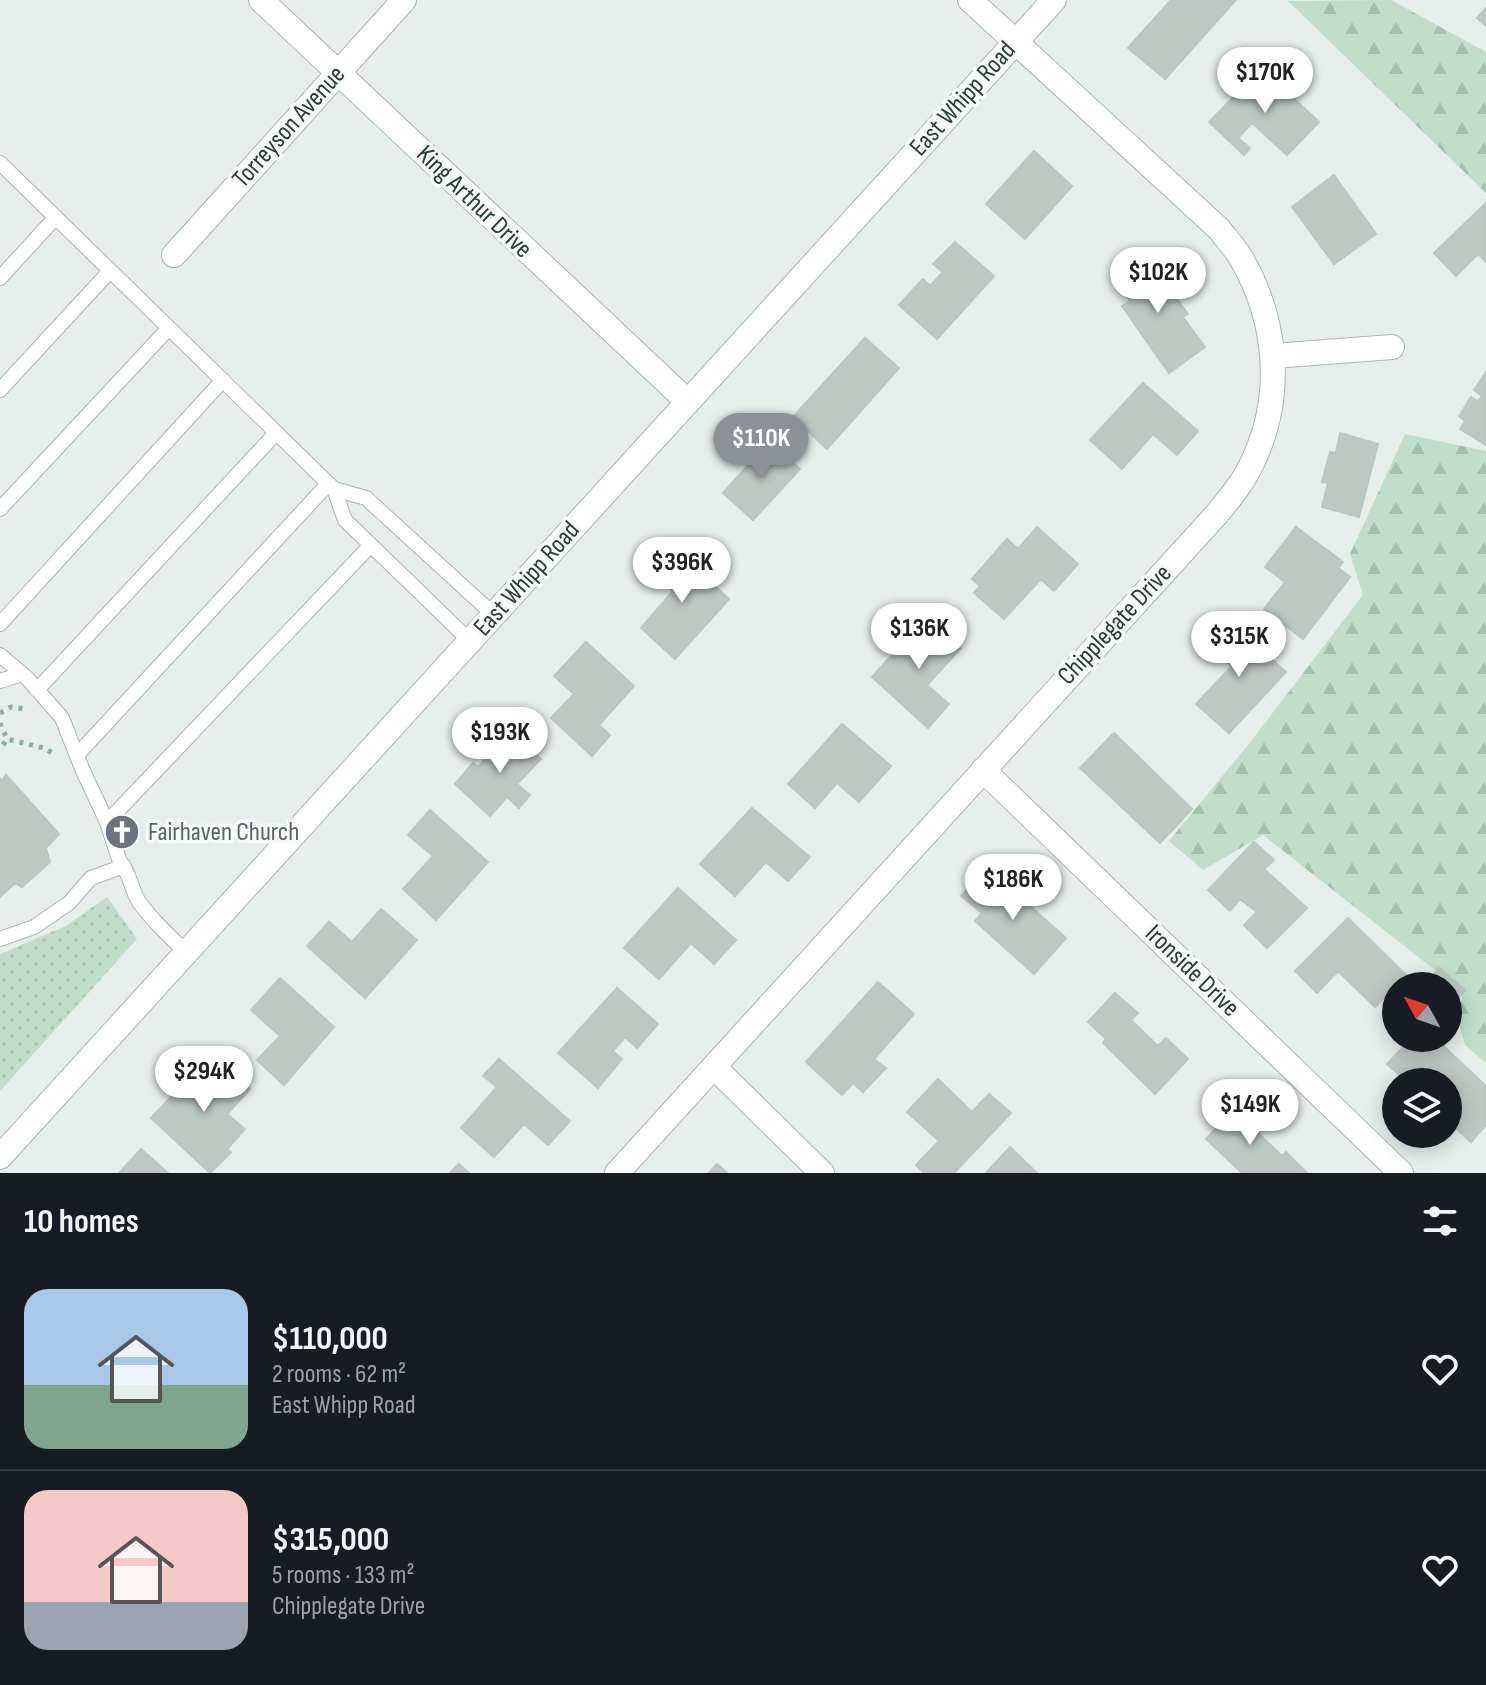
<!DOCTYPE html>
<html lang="en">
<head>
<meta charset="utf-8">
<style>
  :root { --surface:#171b24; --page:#20242c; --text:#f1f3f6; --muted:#9ea1a6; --line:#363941; --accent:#8c9099 }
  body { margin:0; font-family:"Sofia Sans Condensed",sans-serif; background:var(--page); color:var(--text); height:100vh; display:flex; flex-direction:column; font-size:30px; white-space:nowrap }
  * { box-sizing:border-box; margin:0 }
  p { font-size:26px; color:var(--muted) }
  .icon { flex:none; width:44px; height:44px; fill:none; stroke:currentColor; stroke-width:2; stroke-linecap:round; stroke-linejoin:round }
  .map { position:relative; height:1173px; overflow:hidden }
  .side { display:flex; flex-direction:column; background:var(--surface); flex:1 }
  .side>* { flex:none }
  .needle { width:52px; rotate:310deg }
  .buttons { position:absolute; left:1382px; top:972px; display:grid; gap:16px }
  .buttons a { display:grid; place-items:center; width:80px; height:80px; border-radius:50%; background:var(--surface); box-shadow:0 4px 20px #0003; font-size:40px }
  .price { position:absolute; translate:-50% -68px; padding:0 18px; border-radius:28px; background:#fff; color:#222; font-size:26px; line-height:52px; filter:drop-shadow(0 2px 4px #0008) }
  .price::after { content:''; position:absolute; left:50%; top:48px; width:24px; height:18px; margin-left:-12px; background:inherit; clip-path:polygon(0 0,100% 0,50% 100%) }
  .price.on { background:var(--accent); color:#fff }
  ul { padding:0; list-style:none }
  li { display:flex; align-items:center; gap:24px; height:200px; padding:0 24px }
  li+li { border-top:2px solid var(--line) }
  li span { display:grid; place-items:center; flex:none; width:224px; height:160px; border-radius:24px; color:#555 }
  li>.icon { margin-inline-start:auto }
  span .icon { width:96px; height:96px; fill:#fffc; stroke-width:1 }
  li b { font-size:34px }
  h2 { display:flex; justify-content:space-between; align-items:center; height:96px; padding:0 24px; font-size:34px }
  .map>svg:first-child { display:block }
  .grass { fill:url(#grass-dots) }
  .forest { fill:url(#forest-firs) }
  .building { fill:#bbc9c3; stroke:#b8c7c1; stroke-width:2 }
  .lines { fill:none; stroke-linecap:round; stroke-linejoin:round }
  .lane-casing { stroke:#a8b6b1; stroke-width:16 }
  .street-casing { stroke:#a8b6b1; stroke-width:26 }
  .secondary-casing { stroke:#a4b9b2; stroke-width:26 }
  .path { stroke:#87b0a4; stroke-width:5; stroke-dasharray:4 6; stroke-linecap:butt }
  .lane { stroke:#fff; stroke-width:14 }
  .street { stroke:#fff; stroke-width:24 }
  .secondary { stroke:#fff; stroke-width:24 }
  .labels { text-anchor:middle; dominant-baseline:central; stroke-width:7; stroke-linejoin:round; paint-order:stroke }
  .street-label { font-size:26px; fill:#253f39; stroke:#f6faf8 }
  .worship-label { font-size:26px; fill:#5b616d; stroke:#f6faf8; text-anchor:start }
</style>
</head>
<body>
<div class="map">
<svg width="1486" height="1173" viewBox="0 0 1486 1173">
  <defs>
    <pattern id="grass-dots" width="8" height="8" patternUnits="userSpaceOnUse" patternTransform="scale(2)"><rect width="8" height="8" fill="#c0dec8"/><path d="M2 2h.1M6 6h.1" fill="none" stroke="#a5c0ad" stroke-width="1.8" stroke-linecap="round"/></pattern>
    <pattern id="forest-firs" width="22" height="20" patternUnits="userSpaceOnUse" patternTransform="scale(2)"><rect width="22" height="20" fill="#c0dec8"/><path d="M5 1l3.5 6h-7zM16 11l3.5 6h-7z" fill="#a5c0ad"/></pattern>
  </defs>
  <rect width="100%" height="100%" fill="#e5eeea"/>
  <path class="grass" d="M107 897 137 939 0 1091V954L66 926Z"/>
  <path class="forest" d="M1391 0 1486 52V193L1288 1Z
    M1405 434 1486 451V1063L1465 1045 1458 1020 1463 992 1263 835 1203 870 1169 841 1248 745 1363 595 1350 554Z"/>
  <path class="building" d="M1171 0 1235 1 1165 79 1128 48Z
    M1486 8V26L1477 18Z
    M1262 68 1319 122 1287 155 1252 123 1238 138 1250 148 1244 155 1209 122Z
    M1034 151 1072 186 1025 239 986 204Z
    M1334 175 1376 234 1334 264 1292 207Z
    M1486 203V262L1478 254 1456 276 1434 253Z
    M955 242 994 276 937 339 899 305 923 279 930 286 943 272 933 264Z
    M1145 255 1188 314 1183 317 1205 347 1169 373 1122 306 1130 301 1114 278Z
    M865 338 899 368 827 449 793 417Z
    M1486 372V445L1460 429 1465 421 1459 416 1471 397 1478 401 1482 396 1474 390Z
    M1143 383 1198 431 1177 455 1153 434 1122 469 1090 440Z
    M1340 433 1378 444 1359 517 1322 507 1328 483 1322 482 1330 452 1336 453Z
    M769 442 800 469 753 520 723 493Z
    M1037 527 1078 564 1054 591 1041 579 1004 619 974 593 980 586 972 579 1007 539 1018 549Z
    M1296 527 1343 562 1338 568 1350 577 1303 639 1264 609 1285 582 1265 567Z
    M673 548 729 599 675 659 641 628 673 591 651 572Z
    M926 617 961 648 927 685 949 704 928 728 872 677Z
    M1230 622 1286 672 1229 733 1196 704 1232 666 1209 644Z
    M586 642 634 686 599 725 610 735 592 756 551 718 574 694 554 676Z
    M842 724 891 766 859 802 837 783 815 808 788 784Z
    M510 731 541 759 517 784 530 795 519 808 507 797 490 816 455 784 473 763 478 767Z
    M1114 733 1192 809 1160 843 1080 768Z
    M6 775 59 834 46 848 50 862 22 887 15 883 0 897V779L2 781Z
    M752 808 810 857 788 881 766 862 735 896 700 864Z
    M430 810 488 862 436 920 403 889 433 856 408 835Z
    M1254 842 1274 860 1264 869 1307 908 1267 948 1244 925 1257 912 1240 899 1230 911 1208 890Z
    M987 868 1066 938 1034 974 975 921 982 913 961 896Z
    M678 888 736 940 714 964 691 943 659 979 624 948Z
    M381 909 417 940 365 998 307 946 329 922 352 942Z
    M1348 918 1406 975 1375 1007 1338 971 1317 993 1295 971Z
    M1439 968 1465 990 1448 1010V986H1423Z
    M280 978 334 1027 284 1085 257 1060 280 1036 251 1010Z
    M878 982 914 1014 874 1059 886 1068 863 1092 853 1083 842 1095 806 1062Z
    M617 988 658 1024 637 1048 625 1037 613 1051 622 1059 598 1088 558 1053Z
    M1115 993 1138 1013 1131 1020 1158 1046 1166 1038 1188 1059 1155 1094 1103 1043 1106 1039 1088 1022Z
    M1412 1038H1435L1486 1086V1125L1471 1142 1448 1121V1082H1407L1387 1064Z
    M212 1056 250 1089 227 1114 245 1129 227 1149 231 1152 210 1173 151 1118 190 1077 191 1079Z
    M499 1059 570 1121 548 1145 524 1124 494 1157 461 1128 497 1087 483 1076Z
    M938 1079 972 1112 989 1094 1011 1113 954 1173H924L916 1165 939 1141 907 1112Z
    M1237 1106 1261 1129 1258 1133 1282 1156 1286 1152 1307 1173H1242L1206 1139Z
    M1010 1147 1037 1173H986Z
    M141 1149 168 1173H119Z
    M459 1164 469 1173H450Z
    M717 1164 727 1173H709Z"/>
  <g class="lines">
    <g class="lane-casing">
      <path id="lane" d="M0 163 334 489
        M0 278 56 217
        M0 390 110 271
        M0 509 169 328
        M0 624 223 380
        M470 641 345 520 334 489 366 498 494 615
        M0 655 27 678 62 718 83 771 107 822 120 862C130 873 131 889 139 902 153 921 170 937 187 953
        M0 681 22 674
        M37 690 276 433
        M77 755 328 484
        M107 822 371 545
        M0 939 34 927 69 903 91 878 124 866"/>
    </g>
    <g class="street-casing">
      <path id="street" d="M261 0 688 402
        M174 255 404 0
        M1273 356 1392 347
        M983 770 1401 1173
        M714 1067 822 1173
        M617 1173 1216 515C1231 497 1245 480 1254 459 1284 394 1277 320 1241 258 1235 248 1226 238 1219 229L970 0"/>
    </g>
    <g class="secondary-casing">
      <path id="secondary" d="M0 1157 1054 0"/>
    </g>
    <path class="path" d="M0 713 11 707 26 709
      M0 723 7 739
      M3 745 7 739 44 748 54 754"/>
    <use href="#lane" class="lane"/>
    <use href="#street" class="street"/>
    <use href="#secondary" class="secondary"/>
  </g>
  <defs>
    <g id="church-disc" transform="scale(1.8)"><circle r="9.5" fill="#6b7280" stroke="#f6faf8"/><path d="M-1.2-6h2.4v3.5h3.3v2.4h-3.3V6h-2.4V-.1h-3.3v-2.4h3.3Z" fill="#fff"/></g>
  </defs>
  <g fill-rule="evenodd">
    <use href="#church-disc" x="122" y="832"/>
  </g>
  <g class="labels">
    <g class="street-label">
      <text transform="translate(963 99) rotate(-48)">East Whipp Road</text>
      <text transform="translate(289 127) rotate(-48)">Torreyson Avenue</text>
      <text transform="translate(474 202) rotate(44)">King Arthur Drive</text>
      <text transform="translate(527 579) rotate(-48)">East Whipp Road</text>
      <text transform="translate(1115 625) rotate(-47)">Chipplegate Drive</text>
      <text transform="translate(1192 971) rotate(44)">Ironside Drive</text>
    </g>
    <g class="worship-label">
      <text x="148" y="832">Fairhaven Church</text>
    </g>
  </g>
</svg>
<div class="buttons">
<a><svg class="needle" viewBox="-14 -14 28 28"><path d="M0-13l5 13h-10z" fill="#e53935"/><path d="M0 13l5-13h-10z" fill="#9ea1a6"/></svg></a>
<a><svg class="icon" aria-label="layers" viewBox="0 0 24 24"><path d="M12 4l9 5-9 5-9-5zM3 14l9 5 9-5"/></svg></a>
</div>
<b class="price" style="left:1265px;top:115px">$170K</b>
<b class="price" style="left:1158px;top:315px">$102K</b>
<b class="price on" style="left:761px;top:481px">$110K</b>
<b class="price" style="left:682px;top:605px">$396K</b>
<b class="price" style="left:919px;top:671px">$136K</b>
<b class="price" style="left:1239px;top:679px">$315K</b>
<b class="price" style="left:500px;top:775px">$193K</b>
<b class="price" style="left:1013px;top:922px">$186K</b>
<b class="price" style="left:204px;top:1114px">$294K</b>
<b class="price" style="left:1250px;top:1147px">$149K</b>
</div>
<section class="side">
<h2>10 homes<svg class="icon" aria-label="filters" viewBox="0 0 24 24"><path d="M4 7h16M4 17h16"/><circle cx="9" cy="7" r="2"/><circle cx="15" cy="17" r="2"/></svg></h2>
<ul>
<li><span style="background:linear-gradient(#a9c7e8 60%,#7fa58c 0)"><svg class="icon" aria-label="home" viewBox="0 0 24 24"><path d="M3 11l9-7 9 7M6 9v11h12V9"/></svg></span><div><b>$110,000</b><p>2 rooms · 62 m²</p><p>East Whipp Road</p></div><svg class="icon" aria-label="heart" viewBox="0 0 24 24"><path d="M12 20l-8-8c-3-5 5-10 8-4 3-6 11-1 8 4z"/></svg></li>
<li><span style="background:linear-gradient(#f6c9c9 70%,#9aa5b1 0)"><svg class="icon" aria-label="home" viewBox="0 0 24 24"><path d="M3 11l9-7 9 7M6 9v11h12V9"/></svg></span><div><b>$315,000</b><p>5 rooms · 133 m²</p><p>Chipplegate Drive</p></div><svg class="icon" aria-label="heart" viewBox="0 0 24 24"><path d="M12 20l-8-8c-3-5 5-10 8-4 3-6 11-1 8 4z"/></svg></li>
</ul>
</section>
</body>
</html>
